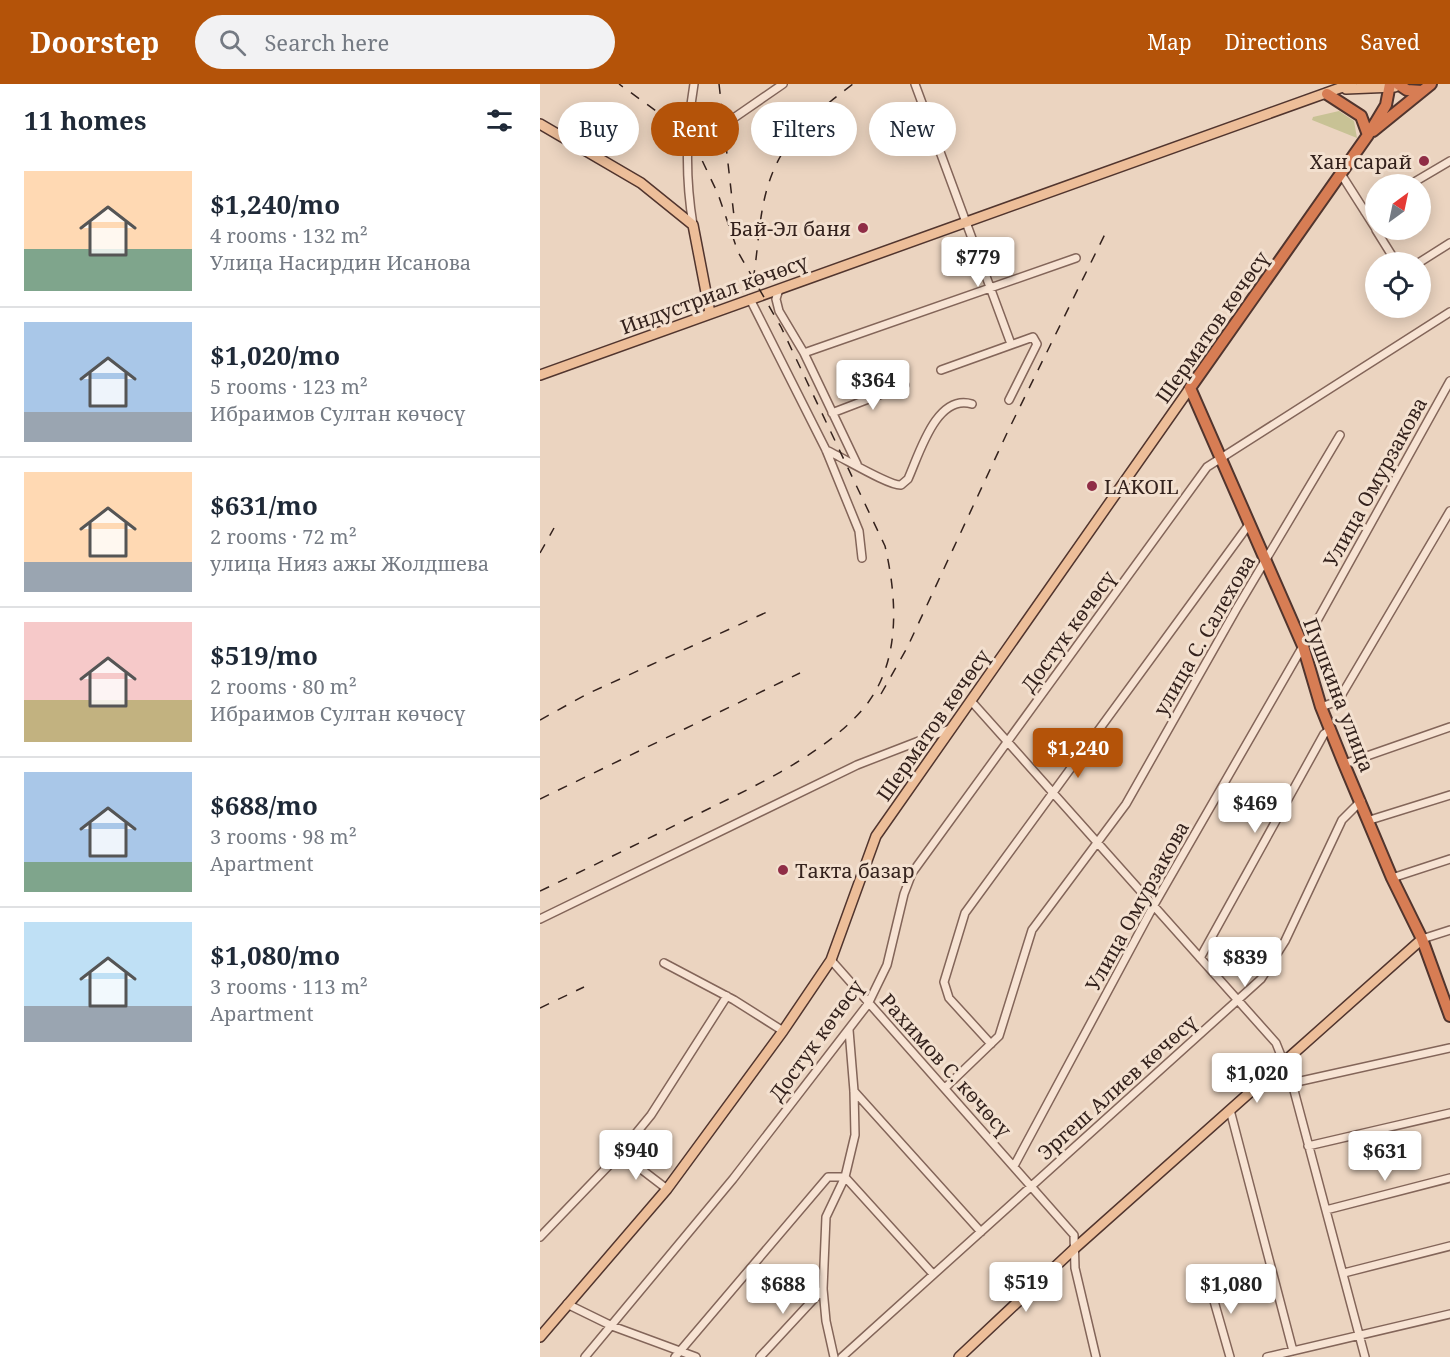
<!DOCTYPE html>
<html lang="en">
<head>
<meta charset="utf-8">
<style>
  :root { --surface:#fff; --page:#f2f2f3; --text:#1f2937; --muted:#747a83; --line:#e0e1e3; --accent:#b45309 }
  body { margin:0; font-family:"Noto Serif",serif; background:var(--page); color:var(--text); height:100vh; display:flex; flex-direction:column; font-size:22px; white-space:nowrap }
  * { box-sizing:border-box; margin:0 }
  p { font-size:20px; color:var(--muted) }
  .icon { flex:none; width:33px; height:33px; fill:none; stroke:currentColor; stroke-width:2; stroke-linecap:round; stroke-linejoin:round }
  .map { position:relative; flex:1; overflow:hidden }
  .panel { display:flex; flex-direction:column; background:var(--surface); width:540px }
  .panel>* { flex:none }
  .top-card { position:absolute; left:18px; top:18px; width:570px; height:54px; display:flex; gap:12px }
  .needle { width:39px; rotate:33deg }
  .fabs { position:absolute; left:825px; top:90px; display:grid; gap:12px }
  .fabs a { display:grid; place-items:center; width:66px; height:66px; border-radius:50%; background:var(--surface); box-shadow:0 3px 15px #0003; font-size:30px }
  .price { position:absolute; translate:-50% -51px; padding:0 14px; border-radius:6px; background:#fff; color:#222; font-size:20px; line-height:39px; filter:drop-shadow(0 2px 3px #0008) }
  .price::after { content:''; position:absolute; left:50%; top:36px; width:18px; height:14px; margin-left:-9px; background:inherit; clip-path:polygon(0 0,100% 0,50% 100%) }
  .price.selected { background:var(--accent); color:#fff }
  ul { padding:0; list-style:none }
  li { display:flex; align-items:center; gap:18px; height:150px; padding:0 24px }
  li+li { border-top:2px solid var(--line) }
  li span { display:grid; place-items:center; flex:none; width:168px; height:120px; border-radius:0px; color:#555 }
  li>.icon { margin-inline-start:auto }
  span .icon { width:72px; height:72px; fill:#fffc; stroke-width:1 }
  li b { font-size:26px }
  h2 { display:flex; justify-content:space-between; align-items:center; height:72px; padding:0 24px; font-size:26px }
  .pill { padding:0 21px; border-radius:27px; background:var(--surface); box-shadow:0 3px 15px #0003; font-size:21px; line-height:54px }
  .pill.selected { background:var(--accent); color:#fff }
  header { display:flex; align-items:center; gap:36px; box-sizing:border-box; height:84px; padding:0 30px; background:var(--accent); color:#fff }
  header strong { font-size:28px }
  nav { display:flex; gap:33px; margin-inline-start:auto; font-size:21px }
  .search { width:420px; height:54px; background:var(--page); display:flex; align-items:center; gap:15px; box-sizing:border-box; padding:0 21px; border-radius:33px; color:var(--muted); font-size:22px }
  main { display:flex; flex:1; min-height:0 }
  .map>svg:first-child { display:block }
  .green { fill:#c8c295 }
  .lines { fill:none; stroke-linecap:round; stroke-linejoin:round }
  .minor-casing { stroke:#836559; stroke-width:10 }
  .major-casing { stroke:#51352e; stroke-width:12 }
  .highway-casing { stroke:#51352e; stroke-width:14 }
  .minor { stroke:#f7e3d3; stroke-width:7 }
  .major { stroke:#edbe99; stroke-width:9 }
  .highway { stroke:#d77d54; stroke-width:10 }
  .rail { stroke:#34221d; stroke-width:1.5; stroke-dasharray:10 10; stroke-linecap:butt }
  .poi-dot { fill:#8f2d46; stroke:#f3e0cf; stroke-width:2 }
  .labels { text-anchor:middle; dominant-baseline:central; stroke-width:6; stroke-linejoin:round; paint-order:stroke }
  .poi-label { font-size:20px; fill:#34221d; stroke:#f3e0cf; text-anchor:end }
  .street-label { font-size:20px; fill:#34221d; stroke:#f3e0cf }
</style>
</head>
<body>
<header>
<strong>Doorstep</strong>
<div class="search"><svg class="icon" aria-label="search" viewBox="0 0 24 24"><circle cx="10" cy="10" r="6"/><path d="M15 15l6 6"/></svg>Search here</div>
<nav><a>Map</a><a>Directions</a><a>Saved</a></nav>
</header>
<main>
<section class="panel">
<h2>11 homes<svg class="icon" aria-label="filters" viewBox="0 0 24 24"><path d="M4 7h16M4 17h16"/><circle cx="9" cy="7" r="2"/><circle cx="15" cy="17" r="2"/></svg></h2>
<ul>
<li><span style="background:linear-gradient(#ffd9b3 65%,#7fa58c 0)"><svg class="icon" aria-label="home" viewBox="0 0 24 24"><path d="M3 11l9-7 9 7M6 9v11h12V9"/></svg></span><div><b>$1,240/mo</b><p>4 rooms · 132 m²</p><p>Улица Насирдин Исанова</p></div></li>
<li><span style="background:linear-gradient(#a9c7e8 75%,#9aa5b1 0)"><svg class="icon" aria-label="home" viewBox="0 0 24 24"><path d="M3 11l9-7 9 7M6 9v11h12V9"/></svg></span><div><b>$1,020/mo</b><p>5 rooms · 123 m²</p><p>Ибраимов Султан көчөсү</p></div></li>
<li><span style="background:linear-gradient(#ffd9b3 75%,#9aa5b1 0)"><svg class="icon" aria-label="home" viewBox="0 0 24 24"><path d="M3 11l9-7 9 7M6 9v11h12V9"/></svg></span><div><b>$631/mo</b><p>2 rooms · 72 m²</p><p>улица Нияз ажы Жолдшева</p></div></li>
<li><span style="background:linear-gradient(#f6c9c9 65%,#c2b280 0)"><svg class="icon" aria-label="home" viewBox="0 0 24 24"><path d="M3 11l9-7 9 7M6 9v11h12V9"/></svg></span><div><b>$519/mo</b><p>2 rooms · 80 m²</p><p>Ибраимов Султан көчөсү</p></div></li>
<li><span style="background:linear-gradient(#a9c7e8 75%,#7fa58c 0)"><svg class="icon" aria-label="home" viewBox="0 0 24 24"><path d="M3 11l9-7 9 7M6 9v11h12V9"/></svg></span><div><b>$688/mo</b><p>3 rooms · 98 m²</p><p>Apartment</p></div></li>
<li><span style="background:linear-gradient(#bfe0f5 70%,#9aa5b1 0)"><svg class="icon" aria-label="home" viewBox="0 0 24 24"><path d="M3 11l9-7 9 7M6 9v11h12V9"/></svg></span><div><b>$1,080/mo</b><p>3 rooms · 113 m²</p><p>Apartment</p></div></li>
</ul>
</section>
<div class="map">
<svg width="910" height="1273" viewBox="0 0 910 1273">
  <rect width="100%" height="100%" fill="#ebd4c0"/>
  <path class="green" d="M799 27 814 37 817 54 772 36 773 33Z"/>
  <g class="lines">
    <g class="minor-casing">
      <path id="minor" d="M375 0 471 260
        M146 67 243 0
        M801 90 836 145
        M871 100 910 77
        M825 128 836 122
        M153 141C145 92 146 49 154 0
        M836 146 856 178
        M880 178 910 159
        M239 205 236 215 239 227 264 269 317 380
        M210 215 286 366 319 447 322 474
        M264 269 536 174
        M401 286 493 253 497 260 469 316
        M292 329 365 301
        M286 366C302 373 349 402 361 401L368 395C379 371 396 309 432 320
        M432 618 736 959 752 999 825 1273
        M781 623 798 617 910 427
        M804 680 910 643
        M830 736 910 711
        M852 794 910 775
        M0 835 317 681 410 645
        M882 855 910 846
        M660 874 784 650 791 645
        M291 876 534 1151 535 1184 556 1273
        M124 879 194 916 243 947
        M451 960 409 914 404 898 425 829 710 439
        M752 999 910 964
        M405 1004 459 952 492 846 586 720 697 524 800 351
        M314 1007 441 1148
        M690 1026 753 1267
        M768 1062 910 1029
        M80 1069 127 1105
        M474 1082 614 821 763 562 910 297
        M786 1126 910 1094
        M0 1153 75 1075 111 1031 187 912
        M804 1189 910 1162
        M668 1196 690 1273
        M27 1220 72 1242 156 1273
        M45 1273 193 1095 328 920 347 881 364 810 372 789 667 383 910 228
        M135 1273 288 1093H305L393 1190
        M220 1273 283 1205
        M294 1273 286 1237 283 1205 286 1133 305 1093 315 1051 314 1007 309 946
        M302 1273 721 895 745 857 802 736 821 717
        M727 1273 910 1230"/>
    </g>
    <g class="major-casing">
      <path id="major" d="M806 5 855 3
        M0 40 101 99 153 141 170 229
        M0 291 811 0
        M0 1253 127 1105 243 947 291 876 336 752 650 304
        M419 1273 534 1165 882 855"/>
    </g>
    <g class="highway-casing">
      <path id="highway" d="M850 0 846 21 828 51 650 304 763 562 781 623 804 680 852 794 882 855 910 932
        M858 0 867 6 882 7
        M787 10 821 32 828 51
        M833 47 891 0"/>
    </g>
    <use href="#minor" class="minor"/>
    <use href="#major" class="major"/>
    <use href="#highway" class="highway"/>
    <path class="rail" d="M179 0 195 141
      M213 196C217 173 218 150 222 127 233 63 264 37 313 0
      M0 469 14 444
      M341 610 367 564 468 347 565 150
      M0 636 47 610 227 528
      M0 715 260 589
      M0 807C51 783 101 758 152 733 208 705 287 671 327 620 361 575 357 514 345 462L241 243 198 168 178 110 160 72 134 40 79 0
      M0 924 44 903"/>
  </g>
  <g class="poi-dot">
    <circle cx="884" cy="77" r="6"/>
    <circle cx="323" cy="144" r="6"/>
    <circle cx="552" cy="402" r="6"/>
    <circle cx="243" cy="786" r="6"/>
  </g>
  <g class="labels">
    <g class="poi-label">
      <text x="872" y="77">Хан сарай</text>
      <text x="311" y="144">Бай-Эл баня</text>
      <text x="564" y="402" text-anchor="start">LAKOIL</text>
      <text x="255" y="786" text-anchor="start">Такта базар</text>
    </g>
    <g class="street-label">
      <text transform="translate(174 210) rotate(-20)">Индустриал көчөсү</text>
      <text transform="translate(672 243) rotate(-55)">Шерматов көчөсү</text>
      <text transform="translate(835 398) rotate(-61)">Улица Омурзакова</text>
      <text transform="translate(528 547) rotate(-54)">Достук көчөсү</text>
      <text transform="translate(664 551) rotate(-60)">улица С. Салехова</text>
      <text transform="translate(799 611) rotate(69)">Пушкина улица</text>
      <text transform="translate(393 641) rotate(-55)">Шерматов көчөсү</text>
      <text transform="translate(597 822) rotate(-61)">Улица Омурзакова</text>
      <text transform="translate(276 956) rotate(-54)">Достук көчөсү</text>
      <text transform="translate(406 981) rotate(48)">Рахимов С. көчөсү</text>
      <text transform="translate(577 1003) rotate(-42)">Эргеш Алиев көчөсү</text>
    </g>
  </g>
</svg>
<div class="fabs">
<a><svg class="needle" viewBox="-14 -14 28 28"><path d="M0-13l5 13h-10z" fill="#e53935"/><path d="M0 13l5-13h-10z" fill="#747a83"/></svg></a>
<a><svg class="icon" aria-label="locate" viewBox="0 0 24 24"><circle cx="12" cy="12" r="6"/><path d="M12 2v4M12 18v4M2 12h4M18 12h4"/></svg></a>
</div>
<b class="price" style="left:438px;top:204px">$779</b>
<b class="price" style="left:333px;top:327px">$364</b>
<b class="price selected" style="left:538px;top:695px">$1,240</b>
<b class="price" style="left:715px;top:750px">$469</b>
<b class="price" style="left:705px;top:904px">$839</b>
<b class="price" style="left:717px;top:1020px">$1,020</b>
<b class="price" style="left:96px;top:1097px">$940</b>
<b class="price" style="left:845px;top:1098px">$631</b>
<b class="price" style="left:486px;top:1229px">$519</b>
<b class="price" style="left:243px;top:1231px">$688</b>
<b class="price" style="left:691px;top:1231px">$1,080</b>
<div class="top-card">
<a class="pill">Buy</a>
<a class="pill selected">Rent</a>
<a class="pill">Filters</a>
<a class="pill">New</a>
</div>
</div>
</main>
</body>
</html>
